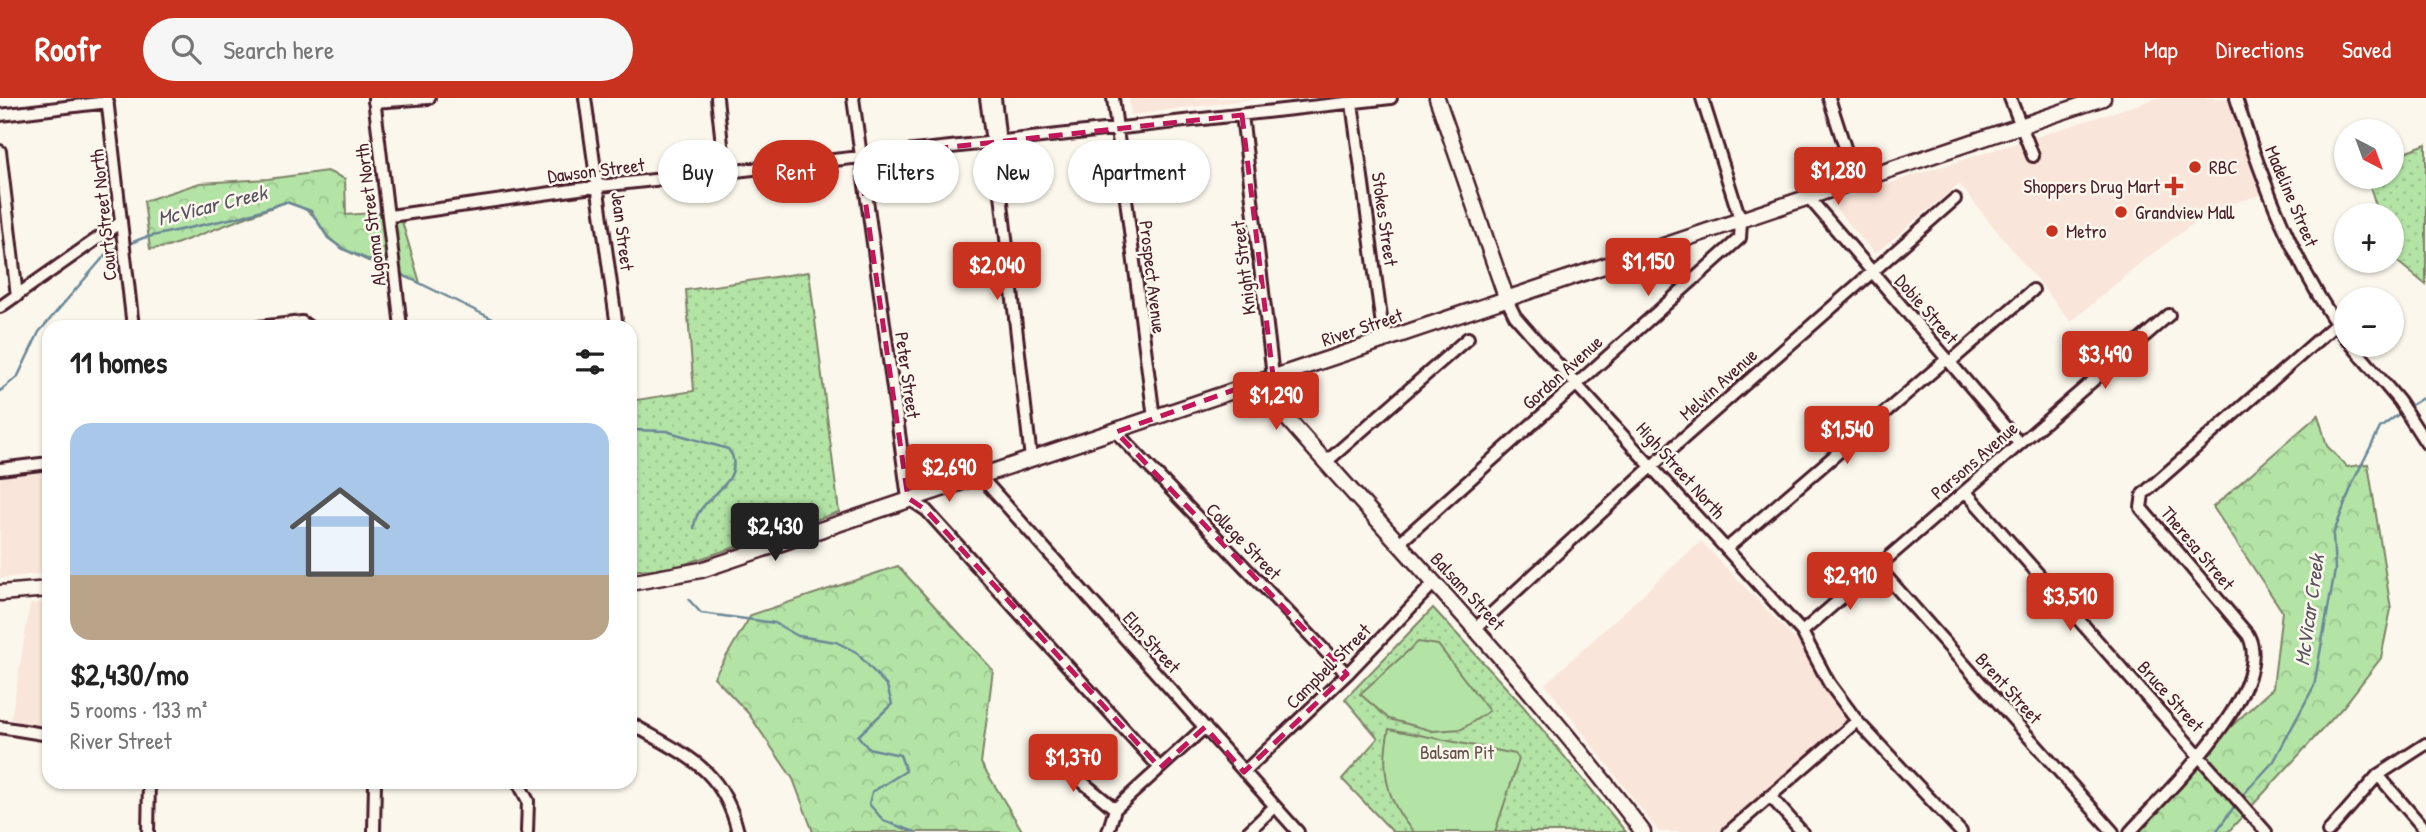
<!DOCTYPE html>
<html lang="en">
<head>
<meta charset="utf-8">
<style>
  :root { --surface:#fff; --page:#f6f6f6; --text:#222; --muted:#767676; --line:#e0e0e0; --accent:#c8321e }
  body { margin:0; font-family:"Patrick Hand",sans-serif; background:var(--page); color:var(--text); height:100vh; display:flex; flex-direction:column; font-size:26px; white-space:nowrap }
  * { box-sizing:border-box; margin:0 }
  p { font-size:23px; color:var(--muted) }
  .icon { flex:none; width:38px; height:38px; fill:none; stroke:currentColor; stroke-width:2; stroke-linecap:round; stroke-linejoin:round }
  .map { position:relative; flex:1; overflow:hidden }
  .panel { position:absolute; left:42px; top:222px; width:595px; height:469px; display:flex; flex-direction:column; background:var(--surface); border-radius:21px; box-shadow:0 2px 5px #0004 }
  .panel>* { flex:none }
  .hud { position:absolute; left:658px; top:42px; width:665px; height:63px; display:flex; gap:14px }
  .needle { width:46px; rotate:139deg }
  .controls { position:absolute; left:2334px; top:21px; display:grid; gap:14px }
  .controls a { display:grid; place-items:center; width:70px; height:70px; border-radius:50%; background:var(--surface); box-shadow:0 2px 5px #0004; font-size:35px }
  .price { position:absolute; translate:-50% -60px; padding:0 16px; border-radius:7px; background:var(--accent); color:#fff; font-size:23px; line-height:46px; filter:drop-shadow(0 2px 4px #0008) }
  .price::after { content:''; position:absolute; left:50%; top:42px; width:21px; height:16px; margin-left:-10px; background:inherit; clip-path:polygon(0 0,100% 0,50% 100%) }
  .price.on { background:#222; color:#fff }
  ul { padding:0; list-style:none }
  li { display:grid; align-content:center; gap:14px; height:371px; padding:0 28px }
  li+li { border-top:2px solid var(--line) }
  li span { display:grid; place-items:center; height:217px; border-radius:21px; color:#555 }
  li>.icon { margin-inline-start:auto }
  span .icon { width:126px; height:126px; fill:#fffc; stroke-width:1 }
  li b { font-size:30px }
  h2 { display:flex; justify-content:space-between; align-items:center; height:84px; padding:0 28px; font-size:30px }
  .tag { padding:0 24px; border-radius:32px; background:var(--surface); box-shadow:0 2px 5px #0004; font-size:24px; line-height:63px }
  .tag.on { background:var(--accent); color:#fff }
  header { display:flex; align-items:center; gap:42px; box-sizing:border-box; height:98px; padding:0 35px; background:var(--accent); color:#fff }
  header strong { font-size:33px }
  nav { display:flex; gap:38px; margin-inline-start:auto; font-size:24px }
  .search { width:490px; height:63px; background:var(--page); display:flex; align-items:center; gap:18px; box-sizing:border-box; padding:0 24px; border-radius:38px; color:var(--muted); font-size:26px }
  .map>svg:first-child { display:block }
  .built { fill:#fae5da }
  .grass { fill:url(#grass-dots); stroke:#7e8268; stroke-width:2 }
  .forest { fill:url(#forest-crowns); stroke:#7e8268; stroke-width:2 }
  .pitch { fill:#b3e4a5; stroke:#7e8268; stroke-width:2 }
  .lines { fill:none; stroke-linecap:round; stroke-linejoin:round }
  .stream { stroke:#6a8797; stroke-width:2.5 }
  .minor-casing { stroke:#4a1f2b; stroke-width:16 }
  .major-casing { stroke:#4a1f2b; stroke-width:19 }
  .minor { stroke:#fbf7ec; stroke-width:10 }
  .major { stroke:#fbf7ec; stroke-width:14 }
  .marked { fill:none; stroke:#c2185b; stroke-width:5; stroke-dasharray:14 9; stroke-linejoin:round }
  .poi-dot { fill:#c8321e; stroke:#fbf7ec; stroke-width:2.5 }
  .labels { text-anchor:middle; dominant-baseline:central; stroke-width:5; stroke-linejoin:round; paint-order:stroke }
  .poi-label { font-size:19px; fill:#4a1f2b; stroke:#fbf7ec; text-anchor:start }
  .street-label { font-size:19px; fill:#4a1f2b; stroke:#fbf7ec }
  .park-label { font-size:19px; fill:#64504a; stroke:#fbf7ec }
  .water-label { font-size:21px; font-style:italic; fill:#5a5361; stroke:#fbf7ec }
</style>
</head>
<body>
<header>
<strong>Roofr</strong>
<div class="search"><svg class="icon" aria-label="search" viewBox="0 0 24 24"><circle cx="10" cy="10" r="6"/><path d="M15 15l6 6"/></svg>Search here</div>
<nav><a>Map</a><a>Directions</a><a>Saved</a></nav>
</header>
<div class="map">
<svg width="2426" height="734" viewBox="0 0 2426 734">
  <defs>
    <pattern id="grass-dots" width="8" height="8" patternUnits="userSpaceOnUse" patternTransform="scale(1.75)"><rect width="8" height="8" fill="#b3e4a5"/><path d="M2 2h.1M6 6h.1" fill="none" stroke="#9bc38e" stroke-width="1.8" stroke-linecap="round"/></pattern>
    <pattern id="forest-crowns" width="20" height="18" patternUnits="userSpaceOnUse" patternTransform="scale(1.75)"><rect width="20" height="18" fill="#b3e4a5"/><path d="M2 6a3 3 0 1 1 6 0M12 15a3 3 0 1 1 6 0" fill="none" stroke="#9bc38e"/></pattern>
  </defs>
  <rect width="100%" height="100%" fill="#fbf7ec"/>
  <filter id="ink" filterUnits="userSpaceOnUse"><feTurbulence type="fractalNoise" baseFrequency=".0143" numOctaves="2"/><feDisplacementMap in="SourceGraphic" scale="14" xChannelSelector="R" yChannelSelector="G"/><feConvolveMatrix kernelMatrix="1 2 1 2 8 2 1 2 1" color-interpolation-filters="sRGB"/></filter>
  <g filter="url(#ink)">
    <path class="built" d="M1129 0H1260L1131 17Z
      M2158 0H2231L2265 96 2213 111 2140 165 2071 224 1959 86 1875 156 1830 104Z
      M49 374V475L0 480V379Z
      M1701 443 1804 551 1847 621 1719 734H1659L1545 586Z
      M49 504V630L11 622 30 506Z"/>
    <path class="grass" d="M2426 46V187L2392 159V117H2379L2367 79H2392V59Z
      M809 174 839 414 676 469 630 473V303L694 293 686 192Z
      M1433 510 1523 608 1626 734H1393L1342 681 1378 640 1345 601Z"/>
    <path class="forest" d="M327 73 345 81 346 117 399 113 420 185C395 174 368 165 344 151 314 135 328 115 286 104L168 149 150 151 144 103 200 85 268 81Z
      M2318 317 2327 348 2347 369 2368 366 2391 511 2381 560 2343 609 2228 734H2131L2201 656 2273 590 2282 513 2213 409Z
      M898 468 993 572 981 665 1023 734H813L793 681 748 615 714 579 751 517Z"/>
    <path class="pitch" d="M1418 544 1438 547 1489 613 1462 631 1433 633 1389 621 1360 596Z
      M1389 631 1515 656 1519 661 1495 734H1414C1386 705 1380 670 1389 631Z"/>
    <g class="lines">
      <path class="stream" d="M126 147 143 140 243 118 286 104 311 113 328 140 343 151 390 171
        M399 175 509 229
        M0 293 18 278 39 234 108 154 120 149
        M2408 309 2426 298
        M630 332 666 333 728 351 732 357C743 389 695 399 694 430
        M689 502 701 515 775 525 798 538 836 544 856 554 887 588 892 606 858 638 868 650 900 657 906 673 872 694 869 706 884 723 915 734
        M2240 700 2274 663 2314 588 2335 472 2333 437 2354 382 2380 330 2403 313
        M2216 734 2236 706"/>
      <g class="minor-casing">
        <path id="minor" d="M107 0 133 229
          M374 0 401 229
          M585 0 617 229
          M717 0 725 74
          M853 0 908 400 926 412 1160 670
          M986 0 991 37 995 43 1031 361
          M995 0 999 36 995 43
          M1113 0 1154 320
          M1829 0 1856 84
          M2010 0 2033 58
          M2236 0C2262 83 2295 170 2347 241
          M374 4 429 0
          M1352 5 1384 242
          M0 17 108 4
          M1242 17 1273 278
          M0 53 17 198
          M1809 100 2019 345
          M390 118 600 88 1391 0
          M1507 202 1515 218 1543 250 1802 534 1829 585 1857 623 1961 734
          M0 209 121 124
          M259 229 302 224 309 229
          M2352 247 2399 303 2426 345
          M1950 264 2033 192
          M1116 334 1347 576
          M1325 365 1468 240
          M0 371 49 365
          M980 378 1298 734
          M1965 393 2266 734
          M1398 446 1740 140 1741 124 1702 0
          M1726 451 1947 261
          M1878 469 2113 734
          M1477 529 1652 368 1955 101
          M1802 534 2169 217
          M630 625C684 657 722 668 738 734
          M0 629 49 637
          M1050 657 1115 711
          M1244 674 1347 576 1435 484
          M2378 677 2426 733
          M518 684 528 703 527 734
          M1770 698 1802 734
          M148 734 149 684
          M374 734 375 684
          M1108 734 1115 711 1205 629
          M1248 734 1274 709
          M1729 734 1857 623
          M2130 734C2164 696 2277 591 2248 537L2141 410 2143 396 2336 226
          M2328 734 2378 677 2426 646"/>
      </g>
      <g class="major-casing">
        <path id="major" d="M1437 0 1507 202
          M1260 283 1264 294C1392 442 1526 578 1643 734
          M630 485 701 472 2103 0
          M0 495 49 491"/>
      </g>
      <use href="#minor" class="minor"/>
      <use href="#major" class="major"/>
    </g>
  </g>
  <path class="marked" d="M1242 17 1273 278 1116 334 1347 576 1244 674 1205 629 1160 670 926 412 908 400 859 59Z"/>
  <g class="poi-dot">
    <circle cx="2195" cy="69" r="7"/>
    <path d="M2170.5 77.5h7v7h7v7h-7v7h-7v-7h-7v-7h7z"/>
    <circle cx="2121" cy="114" r="7"/>
    <circle cx="2052" cy="133" r="7"/>
  </g>
  <g class="labels">
    <g class="poi-label">
      <text x="2209" y="69">RBC</text>
      <text x="2160" y="88" text-anchor="end">Shoppers Drug Mart</text>
      <text x="2135" y="114">Grandview Mall</text>
      <text x="2066" y="133">Metro</text>
    </g>
    <g class="street-label">
      <text transform="translate(596 72) rotate(-7)">Dawson Street</text>
      <text transform="translate(2292 98) rotate(67)">Madeline Street</text>
      <text transform="translate(103 117) rotate(-96)">Court Street North</text>
      <text transform="translate(370 117) rotate(-97)">Algoma Street North</text>
      <text transform="translate(1385 121) rotate(82)">Stokes Street</text>
      <text transform="translate(623 133) rotate(83)">Jean Street</text>
      <text transform="translate(1243 170) rotate(-97)">Knight Street</text>
      <text transform="translate(1153 179) rotate(83)">Prospect Avenue</text>
      <text transform="translate(1927 211) rotate(49)">Dobie Street</text>
      <text transform="translate(1362 229) rotate(-18)">River Street</text>
      <text transform="translate(1562 274) rotate(-42)">Gordon Avenue</text>
      <text transform="translate(908 277) rotate(82)">Peter Street</text>
      <text transform="translate(1718 286) rotate(-42)">Melvin Avenue</text>
      <text transform="translate(1974 362) rotate(-41)">Parsons Avenue</text>
      <text transform="translate(1681 372) rotate(48)">High Street North</text>
      <text transform="translate(1244 443) rotate(46)">College Street</text>
      <text transform="translate(2198 450) rotate(50)">Theresa Street</text>
      <text transform="translate(1468 493) rotate(47)">Balsam Street</text>
      <text transform="translate(1152 544) rotate(48)">Elm Street</text>
      <text transform="translate(1328 568) rotate(-45)">Campbell Street</text>
      <text transform="translate(2009 590) rotate(48)">Brent Street</text>
      <text transform="translate(2171 598) rotate(48)">Bruce Street</text>
    </g>
    <g class="park-label">
      <text x="1457" y="654">Balsam Pit</text>
    </g>
    <g class="water-label">
      <text transform="translate(212 107) rotate(-14)">McVicar Creek</text>
      <text transform="translate(2309 512) rotate(-82)">McVicar Creek</text>
    </g>
  </g>
</svg>
<div class="controls">
<a><svg class="needle" viewBox="-14 -14 28 28"><path d="M0-13l5 13h-10z" fill="#e53935"/><path d="M0 13l5-13h-10z" fill="#767676"/></svg></a>
<a>+</a>
<a>−</a>
</div>
<b class="price" style="left:1838px;top:109px">$1,280</b>
<b class="price" style="left:1648px;top:200px">$1,150</b>
<b class="price" style="left:997px;top:204px">$2,040</b>
<b class="price" style="left:2105px;top:293px">$3,490</b>
<b class="price" style="left:1276px;top:334px">$1,290</b>
<b class="price" style="left:1847px;top:368px">$1,540</b>
<b class="price" style="left:949px;top:406px">$2,690</b>
<b class="price on" style="left:775px;top:465px">$2,430</b>
<b class="price" style="left:1850px;top:514px">$2,910</b>
<b class="price" style="left:2070px;top:535px">$3,510</b>
<b class="price" style="left:1073px;top:696px">$1,370</b>
<div class="hud">
<a class="tag">Buy</a>
<a class="tag on">Rent</a>
<a class="tag">Filters</a>
<a class="tag">New</a>
<a class="tag">Apartment</a>
</div>
<section class="panel">
<h2>11 homes<svg class="icon" aria-label="filters" viewBox="0 0 24 24"><path d="M4 7h16M4 17h16"/><circle cx="9" cy="7" r="2"/><circle cx="15" cy="17" r="2"/></svg></h2>
<ul>
<li><span style="background:linear-gradient(#a9c7e8 70%,#b9a48a 0)"><svg class="icon" aria-label="home" viewBox="0 0 24 24"><path d="M3 11l9-7 9 7M6 9v11h12V9"/></svg></span><div><b>$2,430/mo</b><p>5 rooms · 133 m²</p><p>River Street</p></div></li>
</ul>
</section>
</div>
</body>
</html>
